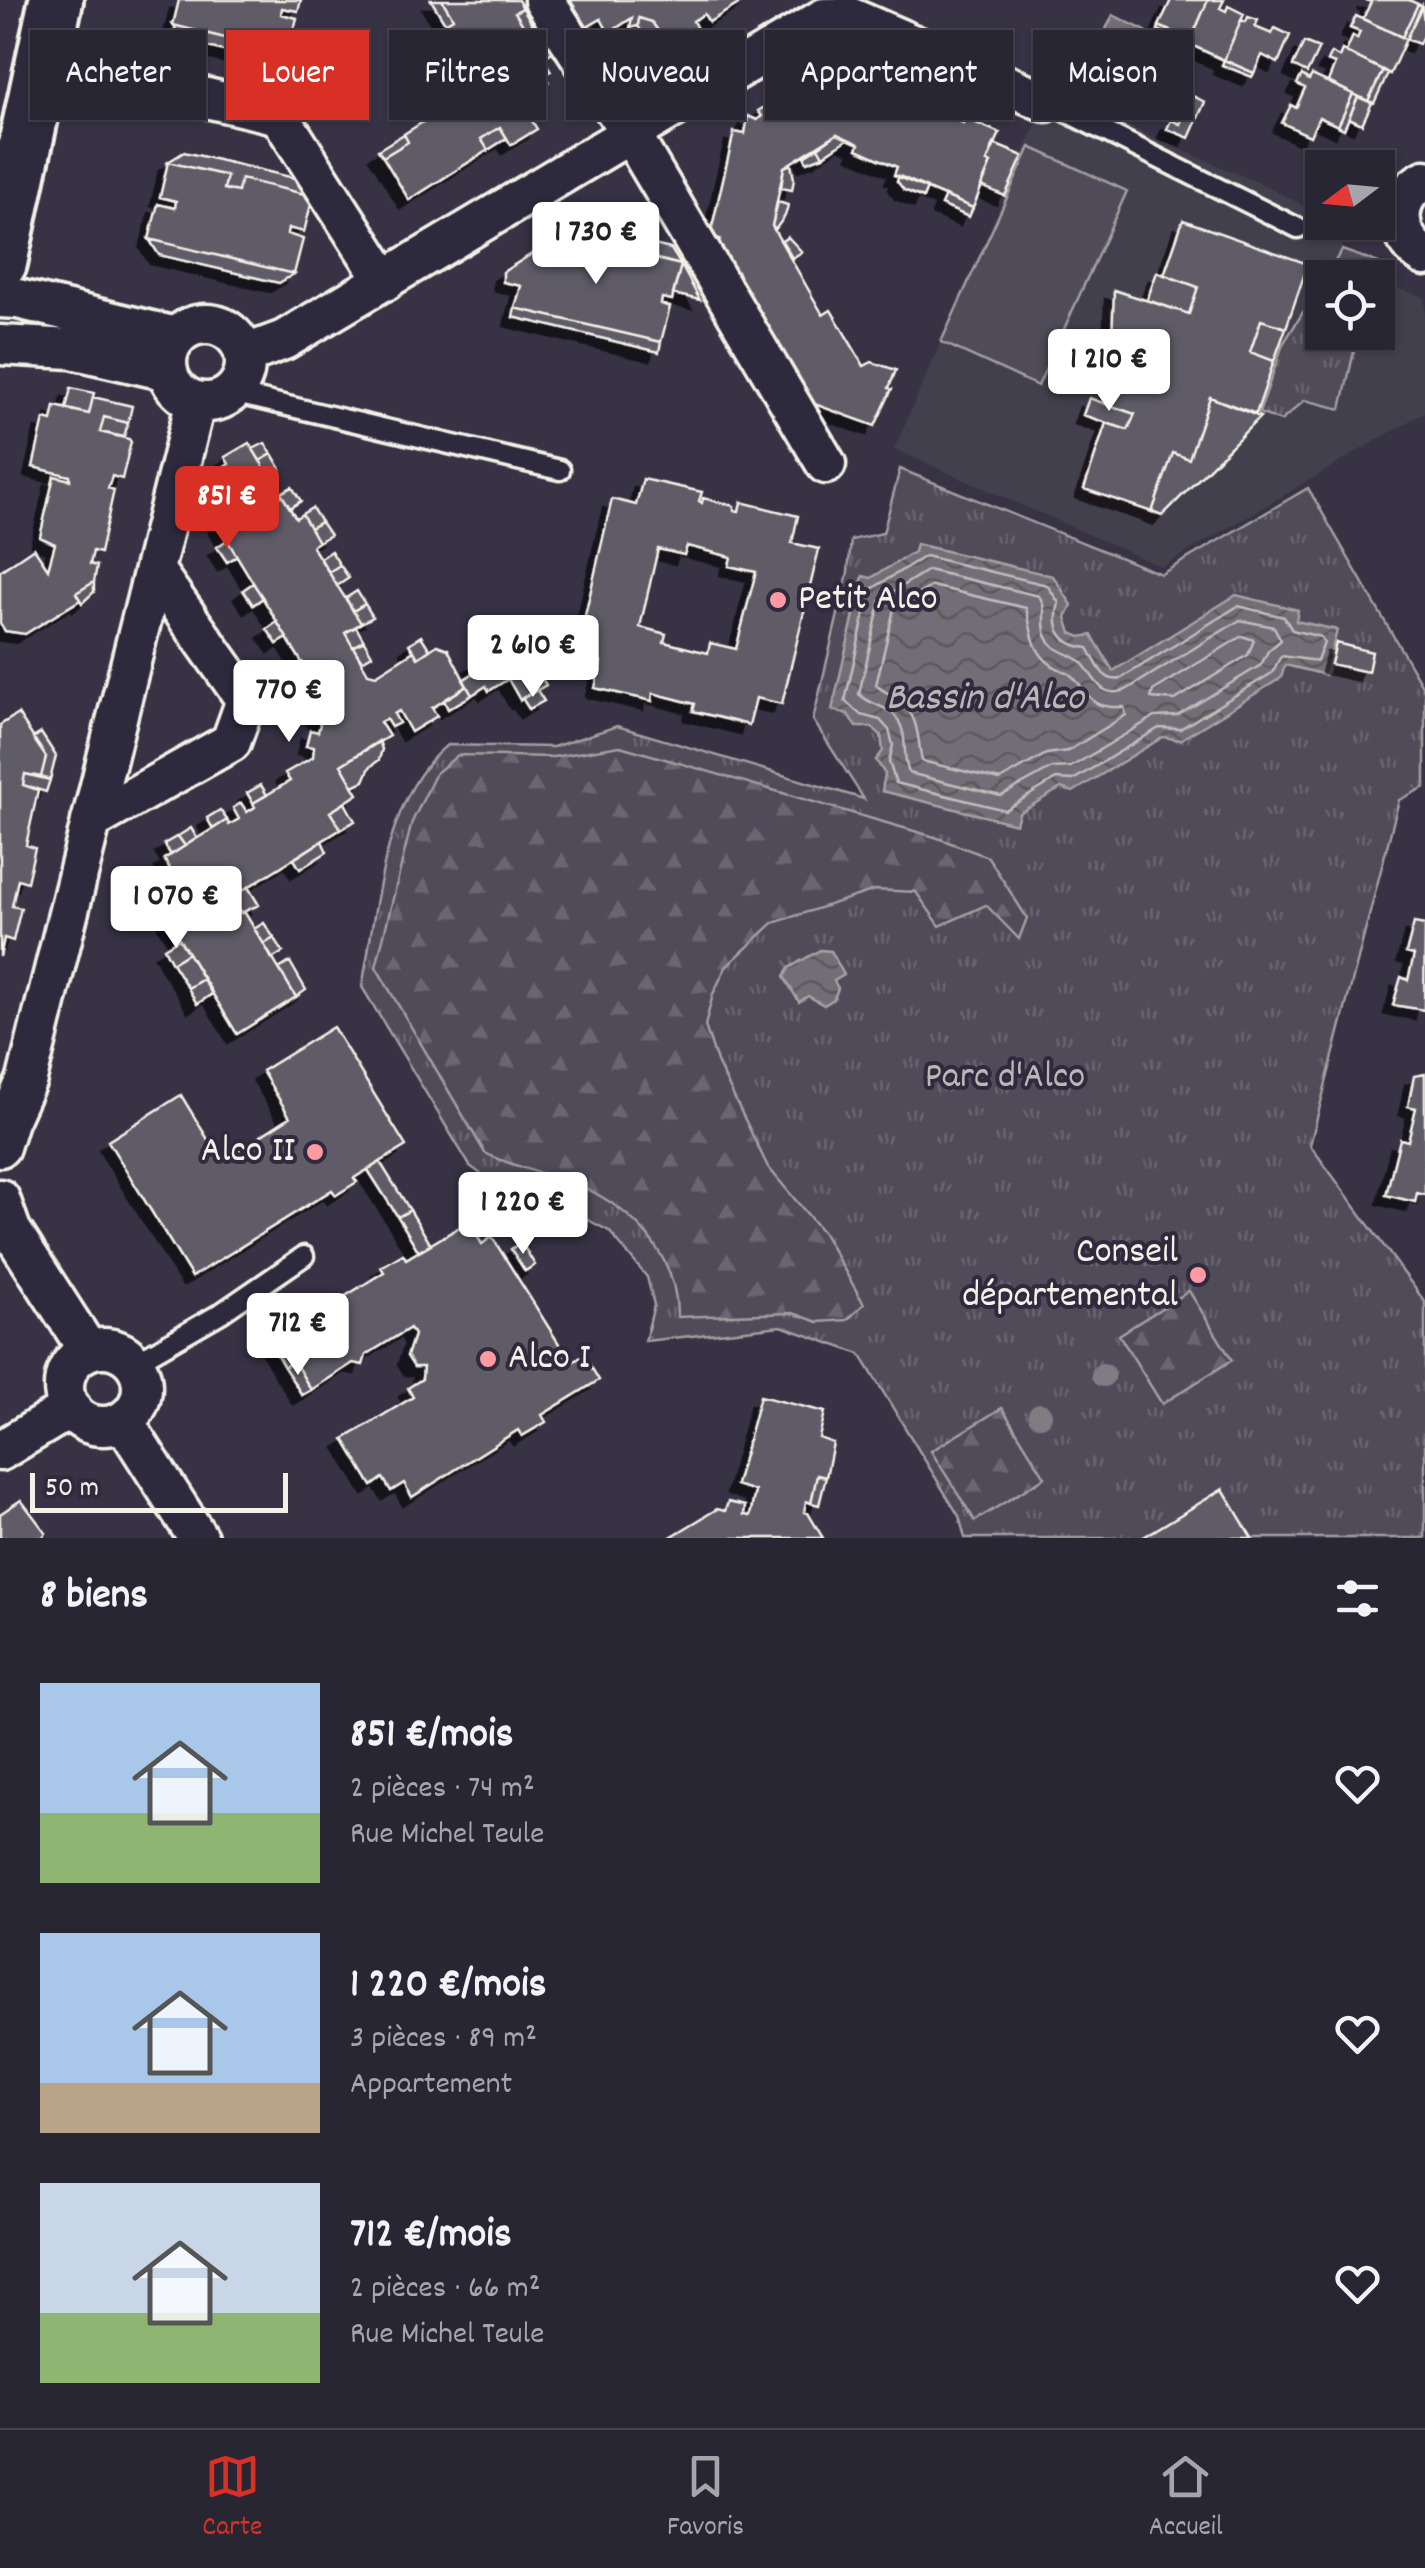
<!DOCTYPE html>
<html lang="fr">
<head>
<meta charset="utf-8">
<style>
  :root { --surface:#292633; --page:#312e3b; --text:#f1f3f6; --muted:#a5a5ac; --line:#45434e; --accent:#d93025 }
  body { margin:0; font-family:Dekko,sans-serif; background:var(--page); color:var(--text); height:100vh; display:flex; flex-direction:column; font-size:38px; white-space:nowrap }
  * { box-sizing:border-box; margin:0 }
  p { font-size:32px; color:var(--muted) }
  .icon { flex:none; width:55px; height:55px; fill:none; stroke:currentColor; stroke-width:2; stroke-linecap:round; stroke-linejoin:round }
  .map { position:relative; height:1538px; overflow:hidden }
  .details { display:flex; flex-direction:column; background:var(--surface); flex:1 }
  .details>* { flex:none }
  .top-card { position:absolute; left:30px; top:30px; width:1365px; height:90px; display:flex; gap:20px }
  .needle { width:65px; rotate:254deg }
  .fabs { position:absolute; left:1305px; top:150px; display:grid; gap:20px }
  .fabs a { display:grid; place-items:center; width:90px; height:90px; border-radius:0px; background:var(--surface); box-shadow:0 2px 8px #0004,0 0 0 2px var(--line); font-size:50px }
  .scale { position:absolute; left:30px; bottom:25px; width:258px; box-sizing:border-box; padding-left:10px; border:5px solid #f4f1e8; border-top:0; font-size:28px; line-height:35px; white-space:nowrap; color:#f4f1e8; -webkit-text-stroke:8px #2f2a3d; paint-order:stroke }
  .price { position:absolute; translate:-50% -85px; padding:0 22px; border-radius:10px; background:#fff; color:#222; font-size:32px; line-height:65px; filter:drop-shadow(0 2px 5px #0008) }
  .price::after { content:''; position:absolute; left:50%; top:60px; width:30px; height:22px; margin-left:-15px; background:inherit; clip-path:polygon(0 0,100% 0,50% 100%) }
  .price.selected { background:var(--accent); color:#fff }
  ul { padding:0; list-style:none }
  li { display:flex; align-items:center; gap:30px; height:250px; padding:0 40px }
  li span { display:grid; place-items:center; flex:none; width:280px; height:200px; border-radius:0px; color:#555 }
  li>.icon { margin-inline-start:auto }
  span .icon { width:120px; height:120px; fill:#fffc; stroke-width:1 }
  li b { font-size:42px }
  h2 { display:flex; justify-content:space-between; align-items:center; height:120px; padding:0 40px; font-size:42px }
  .chip { padding:0 35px; border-radius:0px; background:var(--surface); box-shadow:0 2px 8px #0004,0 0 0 2px var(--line); font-size:35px; line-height:90px }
  .chip.selected { background:var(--accent); color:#fff }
  .tab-bar { display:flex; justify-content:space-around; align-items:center; height:140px; border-top:2px solid var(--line); background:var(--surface); font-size:28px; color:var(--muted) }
  .tab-bar a { display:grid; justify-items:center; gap:5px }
  .tab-bar .selected { color:var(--accent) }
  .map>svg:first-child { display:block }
  .built { fill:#433f4e }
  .grass { fill:url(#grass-tufts); stroke:#a29ea0; stroke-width:2.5 }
  .forest { fill:url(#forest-firs); stroke:#a29ea0; stroke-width:2.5 }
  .pitch { fill:#504b59; stroke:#a29ea0; stroke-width:2.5 }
  .water { fill:url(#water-waves); stroke:#a6a2a4; stroke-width:2.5 }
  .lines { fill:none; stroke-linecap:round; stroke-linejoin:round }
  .shore { stroke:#c0bdbb; stroke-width:2.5 }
  .building { fill:#5f5c67; stroke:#f4f1e8; stroke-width:2.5; fill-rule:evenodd; filter:url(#shadow) }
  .lane-casing { stroke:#f4f1e8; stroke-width:25 }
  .street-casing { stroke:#f4f1e8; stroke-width:45 }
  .secondary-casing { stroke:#f4f1e8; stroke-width:60 }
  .lane { stroke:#2f2a3d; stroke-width:18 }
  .street { stroke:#2f2a3d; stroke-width:38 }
  .secondary { stroke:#2f2a3d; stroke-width:52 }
  .tree { fill:#807b83 }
  .poi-dot { fill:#ff9aa2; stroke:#2f2a3d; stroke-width:4 }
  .labels { text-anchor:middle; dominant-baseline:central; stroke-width:8; stroke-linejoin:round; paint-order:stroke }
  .poi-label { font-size:38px; fill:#f4f1e8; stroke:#2f2a3d; text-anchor:start }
  .park-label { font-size:38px; fill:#bbb7b6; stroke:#2f2a3d }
  .water-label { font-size:40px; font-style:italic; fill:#bab6b5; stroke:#2f2a3d }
</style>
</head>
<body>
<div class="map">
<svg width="1425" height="1538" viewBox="0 0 1425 1538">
  <defs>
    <pattern id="grass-tufts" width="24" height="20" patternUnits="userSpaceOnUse" patternTransform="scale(2.5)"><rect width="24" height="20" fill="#504b59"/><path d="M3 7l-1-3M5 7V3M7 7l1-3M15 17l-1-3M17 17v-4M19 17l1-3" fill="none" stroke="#6a6571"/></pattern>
    <pattern id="forest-firs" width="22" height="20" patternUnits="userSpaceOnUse" patternTransform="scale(2.5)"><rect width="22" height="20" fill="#504b59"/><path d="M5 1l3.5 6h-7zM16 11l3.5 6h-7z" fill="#6a6571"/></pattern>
    <pattern id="water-waves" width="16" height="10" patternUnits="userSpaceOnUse" patternTransform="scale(2.5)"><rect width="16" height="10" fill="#726e77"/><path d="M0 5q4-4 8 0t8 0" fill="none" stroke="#5b595c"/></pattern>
    <filter id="shadow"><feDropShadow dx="-9" dy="9" stdDeviation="0" flood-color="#0009"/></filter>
  </defs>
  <rect width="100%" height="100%" fill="#373244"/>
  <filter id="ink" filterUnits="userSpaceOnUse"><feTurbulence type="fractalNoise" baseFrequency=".01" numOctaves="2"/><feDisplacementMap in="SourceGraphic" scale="20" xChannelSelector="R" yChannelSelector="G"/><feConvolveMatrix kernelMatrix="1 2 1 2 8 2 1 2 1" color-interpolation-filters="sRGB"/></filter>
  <g filter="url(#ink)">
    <path class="built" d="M1052 88 1151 137 1262 184 1322 215V222L1328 223 1343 250 1379 263 1374 277 1322 278V332H1378V282L1425 297V412L1162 567 894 449Z"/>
    <path class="grass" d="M1342 250 1379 263 1374 277H1325Z
      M1322 282V332L1358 333 1341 409 1305 400 1281 421 1259 413 1283 344Z
      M900 469 1161 574 1308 488 1425 691V787L1399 800 1310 1145 1425 1302V1538H965L959 1516 860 1354 781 1326 645 1341 654 1305 647 1277 609 1231 527 1188 492 1182 470 1166 362 987C377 909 383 797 447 745L553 747 617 726 864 799 813 720 848 572 851 540 883 533Z"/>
    <path class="forest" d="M620 746 935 837 988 857 1027 918 1019 939 986 905 940 926 916 892 875 890 773 923 726 967 713 994 705 1026 717 1062 768 1167 823 1233 864 1304 847 1320 818 1322 793 1313 677 1317C678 1262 642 1219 595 1193 561 1175 520 1171 485 1153L376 967 412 822 436 773 458 755 553 757Z
      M1189 1291 1232 1360 1162 1404 1119 1335Z
      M1002 1408 1045 1477 975 1521 931 1451Z"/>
    <path class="pitch" d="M1030 147 1127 191 1038 386 941 342Z"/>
    <path class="water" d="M1113 15 1146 31 1137 51 1103 35Z
      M916 544 1053 576 1072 605 1066 617 1071 633 1080 637 1092 635 1113 671 1236 595 1298 610 1296 621 1337 630 1326 675 1285 665 1281 678 1180 740 1163 737 1073 792 1061 788 1019 813 1016 824 882 791 885 774 876 760 883 751 881 735 872 727H856L848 714 832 710 863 576 871 578 914 552Z
      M820 950 831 951 844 975 834 981 838 988 834 999 824 1005 808 996 799 1002 784 977 789 968Z"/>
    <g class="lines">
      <path class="shore" d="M925 556 1047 585 1059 603C1052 628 1061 645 1088 648 1096 661 1102 683 1120 679L1238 606 1284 617 1292 630 1321 637 1324 643 1317 661 1281 656 1272 673 1180 729 1159 728 1073 780 1056 779 1005 810 896 783 889 762 893 745 889 730 880 720 861 715 845 701 870 590Z
        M928 570 1039 596C1048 608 1041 621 1046 635 1054 655 1072 651 1083 664 1097 680 1100 699 1126 690L1240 620 1274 627 1281 640 1268 651 1261 665 1177 716 1154 717 1071 767 1052 768 1001 796 909 773C901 755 910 734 895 716 885 705 870 705 859 694L881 599Z
        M932 586 1026 608C1032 629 1031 651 1052 665 1058 670 1068 671 1073 677 1094 699 1088 708 1124 707L1126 715 1068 751 1046 754 1000 780 922 761C917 738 920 715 897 699 890 693 882 691 876 685L894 609Z
        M1242 636 1254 640 1248 655 1175 700 1151 698 1153 691Z"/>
    </g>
    <path class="building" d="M179 0H301L298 11 282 8 281 14 297 18 288 53 259 46 262 33 248 29 245 43 173 25Z
      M431 0H442L453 18 445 23Z
      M442 0H518L523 8 515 12 527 32 540 23 557 49 543 58 551 71 545 75 549 82 541 88 539 99 542 108 529 116 537 129 511 145 500 127 481 139 488 150 409 200 383 157 408 142 404 134 477 88 483 99 492 93 500 62 494 53 484 59 465 28 453 36 445 23 453 18Z
      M570 0H745L709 22 704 14 693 21 697 29 668 47 652 22 639 18 638 26 630 28 632 18 609 33 601 19 587 27Z
      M1171 0H1208L1191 40 1159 26Z
      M1208 0H1224L1220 8 1226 11 1228 6 1244 14 1224 60 1189 44Z
      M1366 0H1409L1418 4 1402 37 1363 19 1371 2Z
      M1418 4 1422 6 1406 39 1402 37Z
      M1422 6 1425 31 1419 44 1406 39Z
      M523 8 534 27 527 32 515 12Z
      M1356 16 1406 39 1390 74 1346 52 1353 36 1357 39 1360 32 1350 28Z
      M1248 17 1258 20 1255 27 1272 34 1275 28 1290 35 1278 63 1262 55 1254 73 1224 60 1241 20 1246 22Z
      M639 18 652 22 659 32 647 40 638 26Z
      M173 25 245 43 248 29 262 33 259 46 288 53 272 63 183 41Z
      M1159 26 1191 40 1189 44 1158 30Z
      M1304 42 1319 48 1307 73 1293 66Z
      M1342 50 1383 70 1368 101 1328 82 1335 64 1327 61 1331 53 1339 57Z
      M494 53 500 62 492 93 483 99 478 91 485 86 490 63 486 57Z
      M1224 60 1254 73 1252 77 1222 65Z
      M834 63 853 72 852 76 868 83 963 123 964 118 1000 133 987 162 991 163 973 208 894 175 897 167 857 149 859 144 837 134 784 167 772 226 823 315 831 310 864 366 872 362 896 370 889 388 892 389 875 426 806 401 716 250 720 239 710 236 734 132 745 134 748 116 757 120 762 116 758 111Z
      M855 67 872 74 868 83 852 76Z
      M1383 70 1388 73 1374 103 1368 101Z
      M1302 75 1309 80 1312 75 1353 94 1338 126 1319 117 1310 136 1282 123 1291 105 1296 108 1305 88 1297 84Z
      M878 77 899 85 896 94 875 86Z
      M920 94 940 103 936 112 916 103Z
      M1353 94 1358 97 1344 129 1338 126Z
      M1193 96 1205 102 1189 138 1167 129 1171 120 1180 124Z
      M1358 97 1372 103 1362 124 1349 118Z
      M500 127 507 138 488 150 481 139Z
      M404 134 408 142 383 157 378 150Z
      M837 134 848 139 823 156 818 147Z
      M994 144 1023 156 1005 196 981 186 991 163 987 162Z
      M818 147 823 156 807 162 804 156Z
      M184 152 303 180 313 196 241 179 238 192 224 189 227 176 168 162Z
      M168 162 227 176 224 189 238 192 241 179 313 196 304 232 288 228 287 234 303 239 294 274 149 239 158 204 175 208 176 201 160 197Z
      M791 164 794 179 792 190 781 188 784 167Z
      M899 176 927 188 923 198 904 190 897 181Z
      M945 196 973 208 969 217 941 205Z
      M778 202 788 205 785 216 775 230 772 226Z
      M1183 220 1308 264 1286 328 1261 320 1250 352 1274 361 1256 414 1210 397 1189 459 1173 453 1152 512 1084 489 1106 423 1128 430 1135 414 1108 405 1110 379 1101 377 1102 365 1111 366 1114 290 1189 314 1198 287 1164 275Z
      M578 227 671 249 681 265 563 237Z
      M562 235 681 265 672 300 662 298 661 304 670 307 661 342 515 308 521 286 503 282V272Z
      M788 237 802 252 792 258 782 241Z
      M149 239 294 274 279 283 159 255Z
      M681 265 700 300 673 294Z
      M1157 272 1198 287 1189 314 1147 300Z
      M515 308 661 342 659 352 513 317Z
      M1261 320 1286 328 1274 361 1250 352Z
      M1104 328H1113L1111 366 1102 365Z
      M71 388 94 393 89 414 66 409Z
      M93 397 132 406 128 423 104 417 100 432 129 439 131 442 122 479 112 476 108 488 114 490 100 553 93 551 90 564 97 566 94 582 76 593 80 600 25 634 5 631 0 623V571L34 548 48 569 55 544 40 537 54 476 70 480V476L33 467 44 419 52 421 55 406 89 414Z
      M1210 397 1260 417 1162 516 1152 512 1173 453 1189 459Z
      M1089 398 1135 414 1128 430 1083 415Z
      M104 417 128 423 124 437 100 432Z
      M249 443 296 518 302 514 318 542 312 546 361 623 345 633 368 673 376 675 414 651 418 658 437 645 448 649 467 686 432 708 437 716 411 732 399 711 394 714 399 723 391 727 386 719 380 722 389 736 341 765 358 794 330 812 341 829 232 897 241 913H245L296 997 237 1034 156 900 180 885 164 859 227 820 229 825 239 819 233 808 241 803 247 812 255 807 253 803 290 781 285 773 313 757 314 747 306 746 310 730 318 732 320 724 297 684 309 674 218 525 224 493 235 486 224 467 229 464 225 457Z
      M265 443 272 454 260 461 253 449Z
      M272 454 281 469 269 475 260 461Z
      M643 479 702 492 699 501 702 503 703 498 734 506V510L739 511 741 502 798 516 792 543 819 549 782 704 756 698 749 725 693 711 695 704 653 693 652 701 595 688 601 662 576 655 612 499 636 505ZM687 546 731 557 729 566 756 572 736 649 710 643 708 653 664 642 666 634 640 627 658 549 684 555Z
      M292 487 301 501 290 508 281 493Z
      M312 508 321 522 310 528 302 514Z
      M321 522 330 535 318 542 310 528Z
      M227 540 237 556 227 562 217 547Z
      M331 551 340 565 329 572 320 558Z
      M340 565 349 578 337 586 329 572Z
      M94 582V592L82 603 76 593Z
      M253 583 263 598 253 605 243 590Z
      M357 591 365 604 353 611 346 598Z
      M365 604 373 617 361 623 353 611Z
      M277 622 287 638 277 644 267 629Z
      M356 627 364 641 353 647 345 633Z
      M421 636 430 650 418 658 409 644Z
      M364 641 372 655 362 661 353 647Z
      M1336 643 1372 652 1368 672 1331 664Z
      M518 645 527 660 512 669 503 654Z
      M499 647 512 669 530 658 546 685 520 700 508 679 489 691 486 686 472 695 463 680 477 671 473 663Z
      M303 663 309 674 300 682 292 669Z
      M467 686 472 695 448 709 444 700Z
      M537 690 544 701 529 709 522 698Z
      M18 714 46 757 41 777 25 774 23 785 38 790 26 845 35 848 27 882 18 879 12 906 21 908 13 941 4 938 0 957V725Z
      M41 733 56 756 50 780 41 777 46 757 33 738Z
      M379 741 382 749 379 760 370 767 364 781 353 786 341 765Z
      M25 774 50 780 46 792 23 785Z
      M261 785 267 795 253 803 247 793Z
      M345 803 355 821 341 829 330 812Z
      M220 810 227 820 213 829 207 818Z
      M191 828 197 838 185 846 178 836Z
      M178 836 185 846 171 855 164 844Z
      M322 841 327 852 300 869 294 859Z
      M171 871 180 885 166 894 156 880Z
      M248 887 259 905 241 913 232 897Z
      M264 923 274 938 264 944 254 929Z
      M1414 923 1425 925 1424 1010 1393 1005 1401 977 1408 980 1414 955 1406 953Z
      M274 938 283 952 272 959 264 944Z
      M179 939 188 953 172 963 164 948Z
      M188 953 203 979 188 988 172 963Z
      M290 962 306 990 296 997 279 969Z
      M203 979 212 994 197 1004 188 988Z
      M333 1027 406 1146 354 1178 357 1182 336 1195 332 1190 192 1277 108 1141 181 1095 221 1161 290 1117 262 1071Z
      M1425 1074V1195L1417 1193 1415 1202 1386 1195 1400 1139 1408 1141 1416 1108 1408 1106 1414 1076Z
      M380 1162 410 1210 398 1217 368 1170Z
      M410 1210 431 1245 419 1252 398 1217Z
      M468 1222 482 1244 492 1237 571 1363 584 1355 599 1380 542 1415 546 1422 522 1436 518 1430 412 1497 404 1483 391 1491 383 1478 372 1486 344 1439 413 1397 408 1388 422 1379 423 1367H414L407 1356 414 1335 410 1328 366 1355 363 1365 353 1363 311 1390 294 1361 284 1367 270 1343 384 1272 381 1267 403 1254 406 1259Z
      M521 1242 535 1265 525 1271 511 1249Z
      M294 1361 311 1390 302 1395 284 1367Z
      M760 1396 825 1412 819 1438 833 1443 826 1477 817 1475 811 1503 806 1501 804 1512 808 1513 823 1538H669L717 1509 725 1511 728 1502 745 1506 744 1515 750 1516 755 1491 736 1485Z
      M817 1475 826 1477 819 1505 811 1503Z
      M1223 1489 1252 1538H1142Z
      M21 1500 46 1533 42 1538H0V1514Z"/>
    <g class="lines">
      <g class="lane-casing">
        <path id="lane" d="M1046 102 1298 228
          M232 393 560 470
          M134 1363 221 1313 304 1256"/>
      </g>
      <g class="street-casing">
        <path id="street" d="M544 0 630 133 826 464
          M152 85 279 115 385 281
          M1425 180C1391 197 1394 238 1425 256
          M0 298 18 299 176 337
          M167 363a39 39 0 1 1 78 0a39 39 0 1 1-78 0Z
          M0 345 72 349 168 371
          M244 355 284 340 824 18 849 17 1046 102
          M91 821 231 742 246 700 154 570
          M0 1147 8 1121 27 1079 196 401
          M0 1199 11 1230 88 1350
          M64 1387a39 39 0 1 1 78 0a39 39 0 1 1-78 0Z
          M124 1422 198 1538
          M0 1451 71 1408"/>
      </g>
      <g class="secondary-casing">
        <path id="secondary" d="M0 263 56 0"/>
      </g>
      <use href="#lane" class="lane"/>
      <use href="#street" class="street"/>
      <use href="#secondary" class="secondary"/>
    </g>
    <g class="tree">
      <circle cx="1103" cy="1375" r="12"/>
      <circle cx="1040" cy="1415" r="12"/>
    </g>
  </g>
  <g class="poi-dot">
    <circle cx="778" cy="600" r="10"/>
    <circle cx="315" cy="1152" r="10"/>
    <circle cx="1198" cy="1275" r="10"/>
    <circle cx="488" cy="1359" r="10"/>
  </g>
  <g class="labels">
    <g class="poi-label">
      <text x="798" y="600">Petit Alco</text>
      <text x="295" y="1152" text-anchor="end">Alco II</text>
      <text x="1178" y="1253" text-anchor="end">Conseil<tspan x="1178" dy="44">départemental</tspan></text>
      <text x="508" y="1359">Alco I</text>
    </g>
    <g class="park-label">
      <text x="1005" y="1078">Parc d'Alco</text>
    </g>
    <g class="water-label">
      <text x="985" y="700">Bassin d'Alco</text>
    </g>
  </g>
</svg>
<div class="fabs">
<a><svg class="needle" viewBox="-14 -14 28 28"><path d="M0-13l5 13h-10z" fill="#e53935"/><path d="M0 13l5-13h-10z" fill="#a5a5ac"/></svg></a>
<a><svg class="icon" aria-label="locate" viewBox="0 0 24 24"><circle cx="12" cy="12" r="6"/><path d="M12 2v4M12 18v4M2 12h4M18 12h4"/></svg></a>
</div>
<div class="scale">50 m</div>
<b class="price" style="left:596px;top:287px">1 730 €</b>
<b class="price" style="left:1109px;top:414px">1 210 €</b>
<b class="price selected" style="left:227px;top:551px">851 €</b>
<b class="price" style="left:533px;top:700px">2 610 €</b>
<b class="price" style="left:289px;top:745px">770 €</b>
<b class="price" style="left:176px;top:951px">1 070 €</b>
<b class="price" style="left:523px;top:1257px">1 220 €</b>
<b class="price" style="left:298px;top:1378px">712 €</b>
<div class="top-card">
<a class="chip">Acheter</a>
<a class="chip selected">Louer</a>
<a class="chip">Filtres</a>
<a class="chip">Nouveau</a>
<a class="chip">Appartement</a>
<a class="chip">Maison</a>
</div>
</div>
<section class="details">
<h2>8 biens<svg class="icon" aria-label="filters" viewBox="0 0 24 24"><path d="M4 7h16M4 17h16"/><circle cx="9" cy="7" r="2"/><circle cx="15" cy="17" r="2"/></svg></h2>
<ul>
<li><span style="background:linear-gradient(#a9c7e8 65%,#8fb573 0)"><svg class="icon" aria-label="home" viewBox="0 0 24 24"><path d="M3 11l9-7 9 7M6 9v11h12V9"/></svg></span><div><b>851 €/mois</b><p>2 pièces · 74 m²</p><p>Rue Michel Teule</p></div><svg class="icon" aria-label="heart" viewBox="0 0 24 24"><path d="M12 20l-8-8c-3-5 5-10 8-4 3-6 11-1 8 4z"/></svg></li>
<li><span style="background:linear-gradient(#a9c7e8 75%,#b9a48a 0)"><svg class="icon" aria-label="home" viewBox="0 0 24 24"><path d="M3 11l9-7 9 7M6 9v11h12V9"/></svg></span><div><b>1 220 €/mois</b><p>3 pièces · 89 m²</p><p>Appartement</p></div><svg class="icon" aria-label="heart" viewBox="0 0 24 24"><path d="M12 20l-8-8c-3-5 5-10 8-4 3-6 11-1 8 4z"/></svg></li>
<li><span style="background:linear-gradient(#c9d6e8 65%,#8fb573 0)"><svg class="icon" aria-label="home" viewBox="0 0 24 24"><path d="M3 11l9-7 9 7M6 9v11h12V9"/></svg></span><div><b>712 €/mois</b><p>2 pièces · 66 m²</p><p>Rue Michel Teule</p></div><svg class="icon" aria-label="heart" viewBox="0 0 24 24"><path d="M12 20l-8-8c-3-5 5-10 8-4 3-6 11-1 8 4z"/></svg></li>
</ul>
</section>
<nav class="tab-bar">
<a class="selected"><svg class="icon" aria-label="map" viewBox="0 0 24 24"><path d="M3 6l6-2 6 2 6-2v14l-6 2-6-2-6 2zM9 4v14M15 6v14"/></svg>Carte</a>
<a><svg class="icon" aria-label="saved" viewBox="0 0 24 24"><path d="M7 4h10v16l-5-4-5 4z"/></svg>Favoris</a>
<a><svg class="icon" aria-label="home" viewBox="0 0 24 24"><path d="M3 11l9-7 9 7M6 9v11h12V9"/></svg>Accueil</a>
</nav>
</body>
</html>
